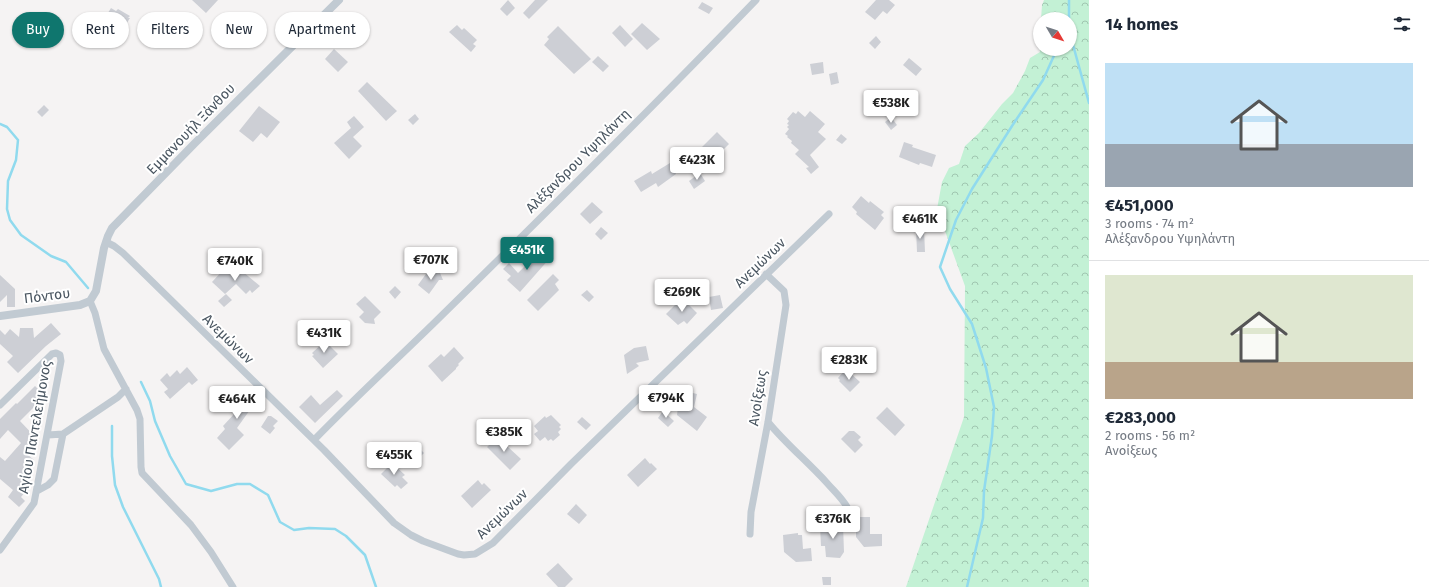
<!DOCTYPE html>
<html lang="en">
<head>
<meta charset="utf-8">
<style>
  :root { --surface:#fff; --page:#f6f6f7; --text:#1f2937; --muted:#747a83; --line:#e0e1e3; --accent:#0f766e }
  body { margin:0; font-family:"Fira Sans",sans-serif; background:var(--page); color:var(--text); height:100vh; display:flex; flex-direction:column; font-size:15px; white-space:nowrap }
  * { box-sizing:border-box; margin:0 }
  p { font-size:13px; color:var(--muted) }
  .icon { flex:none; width:22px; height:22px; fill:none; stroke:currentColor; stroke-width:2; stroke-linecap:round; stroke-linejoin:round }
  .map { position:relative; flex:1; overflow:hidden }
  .drawer { display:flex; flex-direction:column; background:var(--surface); width:340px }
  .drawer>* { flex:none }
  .hud { position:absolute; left:12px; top:12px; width:380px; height:36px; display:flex; gap:8px }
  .needle { width:26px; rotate:129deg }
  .controls { position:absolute; left:1033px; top:12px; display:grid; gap:8px }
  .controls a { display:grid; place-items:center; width:44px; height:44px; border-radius:50%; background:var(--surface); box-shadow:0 1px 3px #0004; font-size:20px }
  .price { position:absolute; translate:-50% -34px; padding:0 9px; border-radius:4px; background:#fff; color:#222; font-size:13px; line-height:26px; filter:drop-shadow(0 1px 2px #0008) }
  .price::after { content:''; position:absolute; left:50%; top:24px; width:12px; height:9px; margin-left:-6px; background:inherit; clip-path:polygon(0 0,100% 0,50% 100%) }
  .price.on { background:var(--accent); color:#fff }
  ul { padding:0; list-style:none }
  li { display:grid; align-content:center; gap:8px; height:212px; padding:0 16px }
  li+li { border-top:1px solid var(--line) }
  li span { display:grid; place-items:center; height:124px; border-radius:0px; color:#555 }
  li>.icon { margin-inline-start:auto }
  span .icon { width:72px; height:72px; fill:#fffc; stroke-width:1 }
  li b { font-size:17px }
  h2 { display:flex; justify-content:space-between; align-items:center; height:48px; padding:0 16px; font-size:17px }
  .pill { padding:0 14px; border-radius:18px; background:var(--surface); box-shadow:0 1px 3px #0004; font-size:14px; line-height:36px }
  .pill.on { background:var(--accent); color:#fff }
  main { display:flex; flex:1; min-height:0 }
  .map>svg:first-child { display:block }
  .forest { fill:url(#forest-crowns) }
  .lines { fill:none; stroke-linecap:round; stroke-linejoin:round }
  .stream { stroke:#90daee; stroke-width:2.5 }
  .building { fill:#cdcfd5 }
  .minor { stroke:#c1cad2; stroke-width:7 }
  .tertiary { stroke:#c1cad2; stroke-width:8 }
  .labels { text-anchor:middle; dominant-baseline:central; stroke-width:4; stroke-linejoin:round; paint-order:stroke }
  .street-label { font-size:14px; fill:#4a5661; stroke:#fff }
</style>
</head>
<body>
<main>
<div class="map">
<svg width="1089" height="587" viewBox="0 0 1089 587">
  <defs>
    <pattern id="forest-crowns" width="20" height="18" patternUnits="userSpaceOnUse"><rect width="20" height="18" fill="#c3f1d5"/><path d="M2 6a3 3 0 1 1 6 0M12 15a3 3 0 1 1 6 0" fill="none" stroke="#a0c6b0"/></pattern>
  </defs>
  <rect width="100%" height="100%" fill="#f5f3f3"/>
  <path class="forest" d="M1044 0H1089V587H906L964 417 965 286 937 209 942 182 949 168 959 164 965 146 979 133 1002 104 1013 93 1025 71 1030 58 1040 52 1039 42 1040 39V49H1070V19H1041L1042 5Z"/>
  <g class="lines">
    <path class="stream" d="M1069 0V19
      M1070 34 1089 103
      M0 124 7 127 18 140 16 160 8 181 7 209 10 220 21 235 51 256 66 262 88 288
      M141 382 150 401 155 421 170 456 186 484 211 491 237 484H250L268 495 280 522 294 530 309 528 335 529 346 536 365 555 376 587
      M112 426V456L115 485 123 507 159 579 161 587
      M967 587 983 518 984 491 992 436 994 407 986 368 972 324 950 289 940 267 956 220 972 189 1012 126 1043 80 1057 49"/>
  </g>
  <path class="building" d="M192 0H218L206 13Z
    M508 0 515 8 507 16 500 9Z
    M535 0H548L529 19 523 13Z
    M876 0H889L895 5 887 14 883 11 875 20 865 12Z
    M702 2 713 8 709 14 698 8Z
    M111 8 116 11 118 9 130 16 128 18H130L125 26 123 25 121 30 108 23 110 18 106 16Z
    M642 23 660 39 647 50 631 34Z
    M457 25 462 30 464 28 477 40 473 44 476 46 471 52 449 32Z
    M620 25 633 39 625 47 612 33Z
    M558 26 591 59 574 74 544 45 549 39 547 37Z
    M876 36 881 42 875 49 869 43Z
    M334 49 348 62 338 72 325 59Z
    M598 56 609 66 603 72 592 62Z
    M909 58 922 69 916 76 903 65Z
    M823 62 824 73 812 75 810 64Z
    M837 72 839 83 831 85 829 74Z
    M367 82 397 111 386 121 358 91Z
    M886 97 887 108H880L878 98Z
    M44 105 49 110 42 117 37 112Z
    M259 106 280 122 267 138 261 133 253 142 239 131Z
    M798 111 805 117 810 111 825 124 818 132 826 139 810 155 819 167 811 174 806 168 809 167 795 154 799 150 791 143 792 141 787 137 788 136 785 134 789 129 787 127 789 125 787 124 789 121 787 119 793 112 796 114Z
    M415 114 419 119 413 125 408 120Z
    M354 116 364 127 353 137 362 146 349 159 334 143 351 128 347 122Z
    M891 117 897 125 891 130 885 122Z
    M717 132 729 144 720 153 722 155 716 161 702 147Z
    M841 134 847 139 842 144 836 140Z
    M904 142 913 145 912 147 936 155 932 167 920 163 919 165 899 157Z
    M670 163 676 174 658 187 656 183 641 192 634 181 651 171 652 174Z
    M700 173 705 181 694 189 689 181Z
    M861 196 869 203 870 201 884 212 881 215 884 218 875 230 856 214 857 212 852 207Z
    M592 202 603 212 590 224 580 214Z
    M601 227 608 233 601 240 595 234Z
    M916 229H924L925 252H917Z
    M539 249 550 258 520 292 507 280 511 276 503 269 509 263 518 273 532 259 531 258Z
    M438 268 443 280H439L429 294 418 285 426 274Z
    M224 269 235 279 242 271 260 286 252 293 250 290 246 294 236 284 225 294 212 282Z
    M553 274 559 280 555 284 559 290 538 311 527 300Z
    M0 275 15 289V307H7V295L0 302Z
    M395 286 401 292 395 299 389 292Z
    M587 290 594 297 589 302 581 295Z
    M226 294 232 300 224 307 218 301Z
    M720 295 723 308 711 310 709 297Z
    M365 296 381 312 374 319 375 324 365 323 359 317 364 312 356 304Z
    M682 298 697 313 687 324 684 321 678 325 666 314Z
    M51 323 61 334 46 346 18 373 7 362 13 356 0 344V330L5 335 10 329 19 337 20 328H33L34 338Z
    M325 341 338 354 323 368 312 356 314 355 312 353Z
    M646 346 649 360 636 363 639 366 627 374 624 355 634 348Z
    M454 347 464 358 458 364 459 365 456 368V369L442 382 428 366 441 354 444 357Z
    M187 367 198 380 192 385 189 382 170 399 164 392 168 389 160 380 167 373 170 377 177 370 180 374Z
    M845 370 847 372 848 371 860 382 850 392 839 381 840 380 838 378Z
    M35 386 45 396 20 421 38 440 34 443 37 445 28 455 34 460 30 464V466L31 468 28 471 29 479 27 490 21 497 25 501 19 507 8 497 13 490 0 479V457L5 461 21 443 8 430 0 439V419L16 403 17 404Z
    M247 388 253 391 250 395 257 399 256 401 258 402 254 409 252 407 237 428 244 435 229 450 217 438 225 429 223 426 235 413 233 411Z
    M337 390 343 396 315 423 299 407 311 395 320 405Z
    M680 390 697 394 694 407 707 417 697 431 677 415Z
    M887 407 905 425 895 436 876 418Z
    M663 411 674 421 668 427 658 418Z
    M551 415 561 425 559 427 561 429 558 432 560 435 553 441 551 439 548 441 545 437 540 441 534 434 538 431 534 426 545 416 546 418Z
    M268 416H271L278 421 273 426 275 428 270 434 261 427Z
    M582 417 591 425 586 430 577 422Z
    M849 431H854L861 437 858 440 863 445 855 453 841 439Z
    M497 437 521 459 510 470 487 447Z
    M418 447 424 453 416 461 410 455Z
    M645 458 650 464 651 463 657 469 638 487 627 475Z
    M390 461 405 475 402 477 408 483 401 489 397 485 395 487 381 474 387 468 385 466Z
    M478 480 482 485 484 483 491 490 472 508 461 496Z
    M576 504 587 515 579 524 567 514Z
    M856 517H870V534H882V546L864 547 856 537Z
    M843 525 844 552 840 558 826 557 825 546H821L820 526Z
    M798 533V535H802L803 549 811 548 812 561 796 562 784 552 783 535Z
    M558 563 573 579 565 587H558L546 574Z
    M822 577H831V585H823Z"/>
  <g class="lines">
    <path class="minor" d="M106 242 114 246 123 253 324 450 394 523 411 535 423 541 458 554 464 555 475 554 493 543 571 464 829 214
      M90 301 95 313 104 349 137 410 140 419 141 467 142 473 191 525 211 552 233 587
      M0 405 52 354 56 353 60 355 61 361 34 503 0 550
      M768 422C786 444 808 462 827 483 834 491 842 498 847 507
      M48 435 63 434 118 397 126 389
      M314 440C353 400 393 363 433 324 542 217 650 110 756 0
      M37 491 48 485 54 479 63 434
      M750 534 751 512 768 422 786 305 784 291 766 274"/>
    <path class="tertiary" d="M0 316 80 305 90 301 96 291 104 248 108 236 112 228 195 143 339 0"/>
  </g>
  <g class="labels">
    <g class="street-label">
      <text transform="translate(191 129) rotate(-46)">Εμμανουήλ Ξάνθου</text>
      <text transform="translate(578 161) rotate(-45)">Αλέξανδρου Υψηλάντη</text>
      <text transform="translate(760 263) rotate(-44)">Ανεμώνων</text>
      <text transform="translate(47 296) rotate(-7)">Πόντου</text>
      <text transform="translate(228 339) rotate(44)">Ανεμώνων</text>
      <text transform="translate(758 398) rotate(-81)">Ανοίξεως</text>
      <text transform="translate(35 427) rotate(-80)">Αγίου Παντελεήμονος</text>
      <text transform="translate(502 514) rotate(-44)">Ανεμώνων</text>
    </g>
  </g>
</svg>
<div class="controls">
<a><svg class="needle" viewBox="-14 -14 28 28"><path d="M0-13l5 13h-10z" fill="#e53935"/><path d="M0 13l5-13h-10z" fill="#747a83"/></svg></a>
</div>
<b class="price" style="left:891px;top:124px">€538K</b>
<b class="price" style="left:697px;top:181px">€423K</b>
<b class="price" style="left:920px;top:240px">€461K</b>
<b class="price on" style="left:527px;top:271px">€451K</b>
<b class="price" style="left:431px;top:281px">€707K</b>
<b class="price" style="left:235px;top:282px">€740K</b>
<b class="price" style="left:682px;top:313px">€269K</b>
<b class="price" style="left:324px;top:354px">€431K</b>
<b class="price" style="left:849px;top:381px">€283K</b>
<b class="price" style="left:666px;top:419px">€794K</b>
<b class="price" style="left:237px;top:420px">€464K</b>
<b class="price" style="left:504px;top:453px">€385K</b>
<b class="price" style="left:394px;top:476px">€455K</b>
<b class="price" style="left:833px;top:540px">€376K</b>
<div class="hud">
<a class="pill on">Buy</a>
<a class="pill">Rent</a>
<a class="pill">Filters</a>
<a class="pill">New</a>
<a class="pill">Apartment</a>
</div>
</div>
<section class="drawer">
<h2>14 homes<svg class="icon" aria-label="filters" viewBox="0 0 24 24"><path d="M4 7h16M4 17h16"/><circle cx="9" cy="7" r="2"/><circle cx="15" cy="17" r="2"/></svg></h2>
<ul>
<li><span style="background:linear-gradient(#bfe0f5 65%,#9aa5b1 0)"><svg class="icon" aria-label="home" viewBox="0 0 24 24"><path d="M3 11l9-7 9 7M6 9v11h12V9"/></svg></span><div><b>€451,000</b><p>3 rooms · 74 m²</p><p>Αλέξανδρου Υψηλάντη</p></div></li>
<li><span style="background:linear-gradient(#dfe7d0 70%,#b9a48a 0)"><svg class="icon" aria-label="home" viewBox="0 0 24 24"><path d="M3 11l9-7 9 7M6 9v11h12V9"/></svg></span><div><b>€283,000</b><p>2 rooms · 56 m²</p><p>Ανοίξεως</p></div></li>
</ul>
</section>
</main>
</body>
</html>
